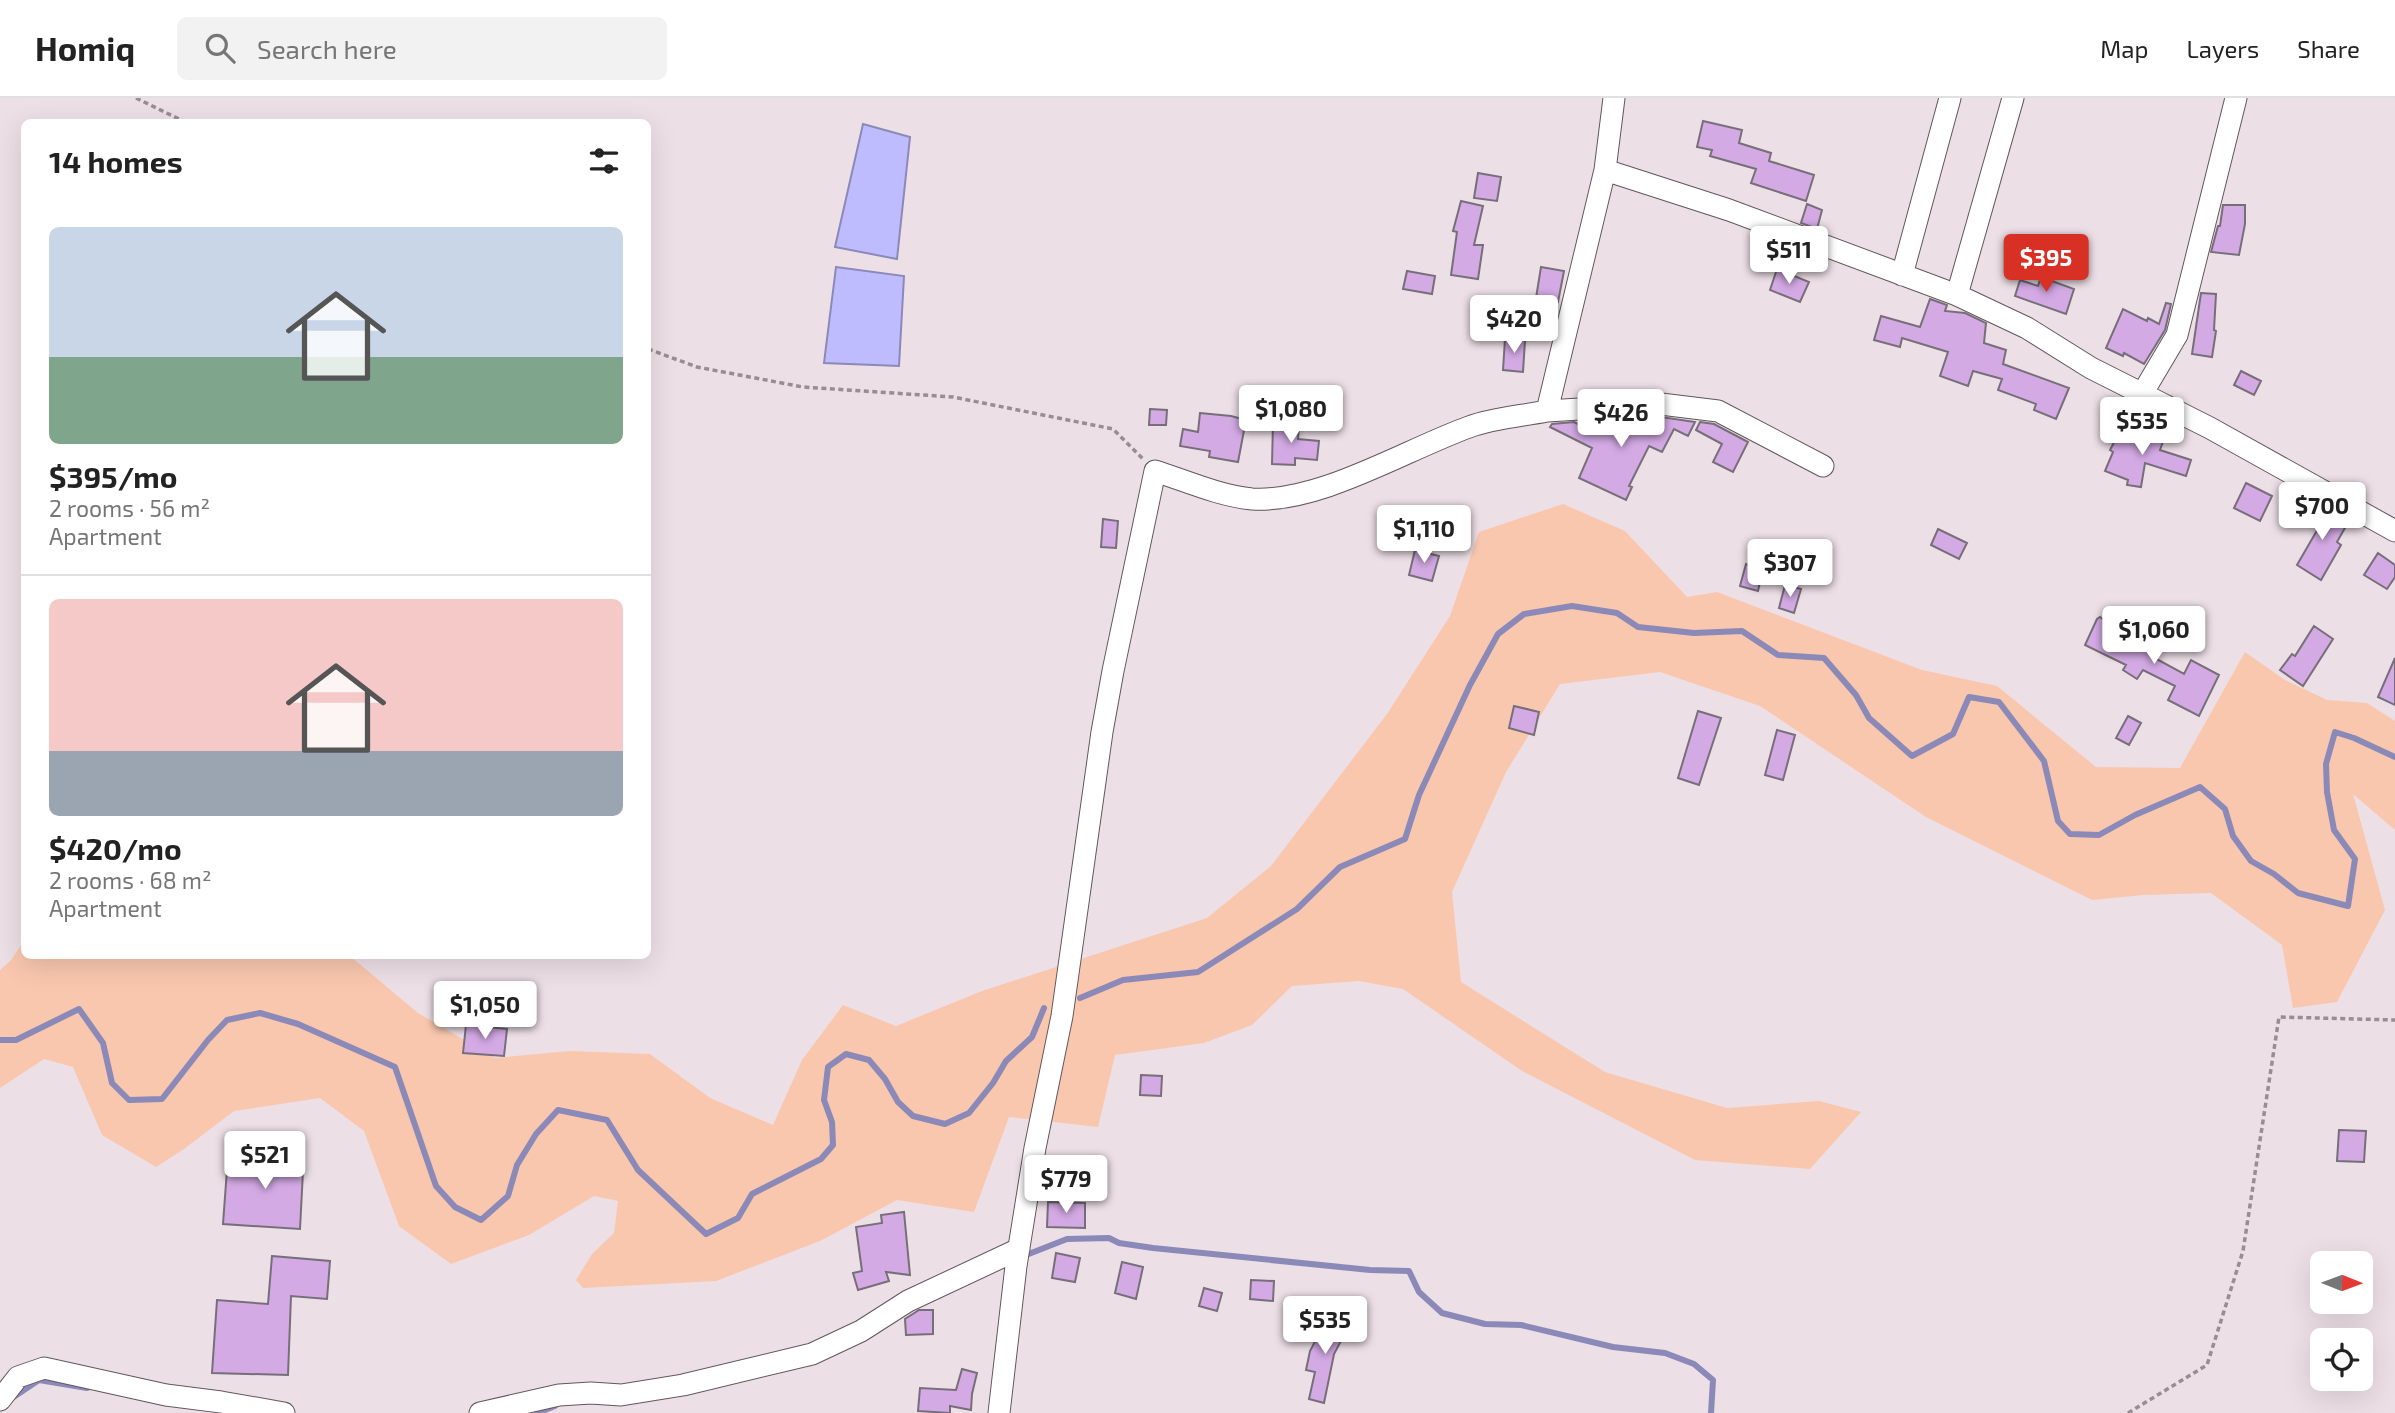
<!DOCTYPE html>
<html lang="en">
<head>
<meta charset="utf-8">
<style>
  :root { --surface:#fff; --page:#f2f2f2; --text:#222; --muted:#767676; --line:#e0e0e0; --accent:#d93025 }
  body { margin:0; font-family:"Exo 2",sans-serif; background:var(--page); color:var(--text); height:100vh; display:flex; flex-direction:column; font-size:26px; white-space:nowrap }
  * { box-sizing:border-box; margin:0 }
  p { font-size:23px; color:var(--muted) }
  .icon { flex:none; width:38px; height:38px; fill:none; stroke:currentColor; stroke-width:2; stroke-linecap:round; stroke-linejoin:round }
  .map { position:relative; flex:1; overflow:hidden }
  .side { position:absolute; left:21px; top:21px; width:630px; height:840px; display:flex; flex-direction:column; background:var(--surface); border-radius:10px; box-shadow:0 7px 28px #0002 }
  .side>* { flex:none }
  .needle { width:46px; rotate:91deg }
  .buttons { position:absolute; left:2310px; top:1153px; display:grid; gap:14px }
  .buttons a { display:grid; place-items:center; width:63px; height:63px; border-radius:10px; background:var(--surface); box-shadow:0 7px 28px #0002; font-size:35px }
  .price { position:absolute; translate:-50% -60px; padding:0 16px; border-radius:7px; background:#fff; color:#222; font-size:23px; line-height:46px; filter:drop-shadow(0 2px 4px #0008) }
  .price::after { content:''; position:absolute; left:50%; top:42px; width:21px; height:16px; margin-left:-10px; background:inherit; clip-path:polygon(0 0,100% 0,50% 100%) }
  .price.active { background:var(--accent); color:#fff }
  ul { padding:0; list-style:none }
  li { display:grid; align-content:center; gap:14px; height:371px; padding:0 28px }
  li+li { border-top:2px solid var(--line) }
  li span { display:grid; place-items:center; height:217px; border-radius:10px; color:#555 }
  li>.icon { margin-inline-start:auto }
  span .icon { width:126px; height:126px; fill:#fffc; stroke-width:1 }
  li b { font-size:30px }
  h2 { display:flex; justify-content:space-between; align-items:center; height:84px; padding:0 28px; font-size:30px }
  header { display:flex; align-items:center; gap:42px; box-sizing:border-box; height:98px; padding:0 35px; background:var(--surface); border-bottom:2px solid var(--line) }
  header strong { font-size:33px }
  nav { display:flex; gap:38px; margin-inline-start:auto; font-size:24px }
  .search { width:490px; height:63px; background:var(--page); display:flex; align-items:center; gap:18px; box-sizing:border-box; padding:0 24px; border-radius:10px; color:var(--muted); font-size:26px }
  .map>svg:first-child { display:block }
  .green { fill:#f9c7ae }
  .water { fill:#bebcff; stroke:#8b89b8; stroke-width:2 }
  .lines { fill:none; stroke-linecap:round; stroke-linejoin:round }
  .stream { stroke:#8b89b8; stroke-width:6 }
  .building { fill:#d4aae5; stroke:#766f79; stroke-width:2 }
  .street-casing { stroke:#62565c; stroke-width:23 }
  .path { stroke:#978d92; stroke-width:3.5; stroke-dasharray:5 3.5; stroke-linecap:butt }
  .street { stroke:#fff; stroke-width:21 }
</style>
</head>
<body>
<header>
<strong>Homiq</strong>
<div class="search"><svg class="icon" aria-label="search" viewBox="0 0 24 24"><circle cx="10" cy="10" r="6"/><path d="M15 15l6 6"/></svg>Search here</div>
<nav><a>Map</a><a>Layers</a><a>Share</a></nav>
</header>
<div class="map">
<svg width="2395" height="1315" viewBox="0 0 2395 1315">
  <rect width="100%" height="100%" fill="#eddfe6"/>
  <path class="green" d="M1563 406 1625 433 1687 499 1717 494 1922 572 1997 588 2096 669 2180 670 2245 554 2285 582 2327 602 2367 605 2395 623V732L2353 696 2385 812 2337 904 2293 910 2282 847 2211 795 2143 797 2092 802 1926 719 1760 608 1660 574 1560 586 1506 674 1452 794 1461 884 1605 974 1727 1010 1819 1003 1861 1014 1810 1071 1695 1062 1522 973 1403 891 1359 883 1292 888 1252 927 1204 945 1115 957 1098 1029 1009 1019 974 1114 897 1102 820 1143 716 1183 583 1190 576 1182 592 1156 614 1135 618 1103 594 1098 529 1137 451 1166 399 1128 364 1033 320 1000 234 1013 184 1051 156 1069 102 1037 73 969 44 961 0 990V872L11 862 24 843V858H350L418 915 495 960 569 953 650 956 710 1000 773 1027 802 962 843 907 896 928 982 893 1207 820 1271 768 1387 616 1450 518 1479 434Z"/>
  <path class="water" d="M863 26 910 39 897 161 835 149Z
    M836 169 904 178 899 268 824 265Z"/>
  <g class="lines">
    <path class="stream" d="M1080 900 1123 882 1198 874 1297 811 1340 769 1405 741 1419 697 1470 587 1498 536 1524 516 1572 508 1617 515 1638 529 1694 535 1742 533 1778 557 1824 560 1856 597 1869 620 1912 658 1953 636 1969 599 1999 604 2044 663 2058 723 2070 736 2099 737 2135 717 2200 689 2225 711 2233 738 2251 763 2274 776 2298 795 2348 808 2355 761 2334 732 2327 694 2326 666 2335 634 2354 640 2395 659
      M0 942H16L79 911 103 945 112 985 129 1002 162 1001 208 942 227 922 260 915 298 926 395 969 436 1088 455 1109 481 1122 508 1098 517 1067 536 1036 558 1012 607 1022 638 1072 706 1136 738 1120 752 1096 821 1061 833 1047 832 1024 824 1002 828 969 846 956 869 962 885 981 898 1004 913 1018 945 1026 969 1015 993 985 1006 963 1032 939 1044 910
      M1021 1159 1067 1141 1109 1140 1119 1145 1153 1150 1370 1172 1409 1173 1419 1194 1442 1215 1485 1226 1521 1227 1613 1249 1665 1255 1694 1266 1713 1282 1711 1315
      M12 1300 39 1282 87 1290
      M537 1315 555 1308"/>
  </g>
  <path class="building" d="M1703 23 1742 32 1739 45 1771 55 1769 63 1814 77 1806 103 1751 85 1756 71 1710 58 1712 52 1697 49Z
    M1478 75 1501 79 1497 103 1474 100Z
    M1461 103 1483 108 1474 147H1483L1478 181 1451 177 1457 134 1453 133Z
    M1807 106 1822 112 1817 131 1801 125Z
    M2223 107H2245V126L2239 157 2211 154 2218 128H2220Z
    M1541 169 1564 173 1558 204 1536 200Z
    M1777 171 1809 184 1800 204 1770 192Z
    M1407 173 1435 178 1432 196 1403 191Z
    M2041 179 2074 191 2066 216 2015 198 2020 182 2038 188Z
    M2201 195 2216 196 2214 232 2216 233 2212 259 2192 256Z
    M1930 201 1947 207 1945 213 1965 215 1986 225 1984 245 2006 252 2003 266 2069 290 2056 321 2034 312 2036 306 1998 292 2002 281 1973 273 1968 288 1940 278 1948 254 1902 240 1900 249 1874 242 1881 218 1920 229Z
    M2166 205 2171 206 2165 232 2144 266 2124 255 2123 258 2106 250 2123 211 2147 223 2148 220 2159 226Z
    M1505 241 1525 242 1523 274 1503 272Z
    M2241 273 2261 283 2254 297 2234 287Z
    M1150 311 1167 312 1166 327H1149Z
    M1200 315 1231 318 1246 322 1238 364 1209 359 1210 353 1180 348 1183 331 1198 334Z
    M1661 319 1695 324 1688 338 1674 331 1662 354 1649 348 1629 388 1632 389 1626 402 1579 380 1592 350 1550 329 1552 326 1574 324 1596 335 1603 323 1623 321 1640 330 1645 320Z
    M1700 324 1714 326 1748 344 1733 374 1713 364 1722 346 1696 332Z
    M1273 325 1299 327 1298 341 1319 343 1317 362 1295 360V367L1272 366Z
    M2121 331 2138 339 2141 331 2165 338 2160 352 2191 362 2186 378 2145 365 2141 389 2127 387 2128 382 2105 373 2113 354 2110 352Z
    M2246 385 2272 398 2260 423 2234 410Z
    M2317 405 2333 414 2331 419 2346 428 2337 444 2341 447 2321 482 2297 467 2319 429 2307 423Z
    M1103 421 1118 423 1116 450 1101 449Z
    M1938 431 1967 445 1959 461 1931 447Z
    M1415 452 1439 458 1432 483 1409 477Z
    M2378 455 2395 467V479L2387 491 2364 477Z
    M1746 466 1763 471 1758 493 1740 488Z
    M1785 487 1801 491 1794 515 1779 510Z
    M2100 519 2111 527 2125 531 2123 535 2155 551 2151 558 2184 576 2191 562 2219 577 2199 618 2168 602 2175 588 2143 572 2137 581 2123 572 2126 567 2085 547 2097 521Z
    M2314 528 2333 541 2303 588 2280 572 2292 556 2295 558Z
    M2395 560V607L2378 599Z
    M1514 608 1539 614 1534 637 1509 630Z
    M1698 613 1721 620 1699 687 1678 680Z
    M2128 618 2141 625 2129 647 2116 640Z
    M1777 632 1795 637 1783 682 1765 677Z
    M466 927 507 931 504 958 463 955Z
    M1141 977 1162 978 1161 998 1140 997Z
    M2339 1032 2366 1033 2364 1064 2337 1063Z
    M270 1052 304 1054 300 1131 223 1126 228 1058 269 1062Z
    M1048 1104 1085 1105V1130L1047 1129Z
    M904 1114 910 1177 886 1174 889 1183 858 1192 853 1175 862 1173 856 1129 882 1125 881 1117Z
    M1056 1155 1080 1160 1075 1184 1052 1180Z
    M272 1158 330 1163 327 1201 291 1198 288 1277 212 1275 217 1202 268 1206Z
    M1122 1164 1143 1169 1136 1201 1115 1195Z
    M1251 1182 1274 1183 1273 1203 1250 1201Z
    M1204 1190 1222 1195 1217 1213 1199 1208Z
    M919 1212H933V1236L906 1237 905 1221Z
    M1329 1217 1349 1228 1334 1256 1324 1305 1309 1301 1315 1274 1306 1272 1310 1253Z
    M962 1271 977 1275 972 1296 971 1312 950 1308V1315L918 1313 920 1290 956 1292Z"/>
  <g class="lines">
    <g class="street-casing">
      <path id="street" d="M1605 72 1614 0
        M1902 177 1950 0
        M1957 197 2013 0
        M2142 296 2177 237 2236 0
        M1547 313 1661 306 1718 313 1823 368
        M0 1302 18 1279 44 1270 166 1297 221 1304 284 1315
        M480 1315 559 1297 591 1295 621 1297 683 1287 812 1256 861 1233 908 1203 1019 1151
        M999 1315 1016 1168 1035 1050 1062 918 1102 634 1113 573 1155 373C1186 383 1220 398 1252 401 1320 405 1405 352 1469 329 1493 320 1522 318 1547 313L1605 72 1729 112 1957 197 2027 230 2091 270 2210 330 2395 433"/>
    </g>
    <path class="path" d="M136 0 185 24
      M648 251 697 269 803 289 953 299 1113 331 1143 361
      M2128 1315 2207 1267 2243 1153 2279 919 2395 922"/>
    <use href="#street" class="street"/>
  </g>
</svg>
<div class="buttons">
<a><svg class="needle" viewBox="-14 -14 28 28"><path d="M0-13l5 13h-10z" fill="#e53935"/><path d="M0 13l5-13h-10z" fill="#767676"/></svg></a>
<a><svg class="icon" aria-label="locate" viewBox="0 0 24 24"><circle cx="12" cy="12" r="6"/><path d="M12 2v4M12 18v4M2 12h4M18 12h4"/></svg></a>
</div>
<b class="price" style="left:1789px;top:188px">$511</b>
<b class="price active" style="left:2046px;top:196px">$395</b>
<b class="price" style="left:1514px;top:257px">$420</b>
<b class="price" style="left:1291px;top:347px">$1,080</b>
<b class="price" style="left:1621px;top:351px">$426</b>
<b class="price" style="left:2142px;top:359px">$535</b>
<b class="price" style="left:2322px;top:444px">$700</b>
<b class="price" style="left:1424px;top:467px">$1,110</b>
<b class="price" style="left:1790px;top:501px">$307</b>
<b class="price" style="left:2154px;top:568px">$1,060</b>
<b class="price" style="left:485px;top:943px">$1,050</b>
<b class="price" style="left:265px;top:1093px">$521</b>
<b class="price" style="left:1066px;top:1117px">$779</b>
<b class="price" style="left:1325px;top:1258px">$535</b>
<section class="side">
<h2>14 homes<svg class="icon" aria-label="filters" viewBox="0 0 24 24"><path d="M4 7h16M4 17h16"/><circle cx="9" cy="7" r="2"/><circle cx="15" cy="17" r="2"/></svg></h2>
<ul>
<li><span style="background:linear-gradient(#c9d6e8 60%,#7fa58c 0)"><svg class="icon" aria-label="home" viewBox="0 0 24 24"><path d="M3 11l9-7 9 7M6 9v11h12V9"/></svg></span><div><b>$395/mo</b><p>2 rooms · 56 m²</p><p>Apartment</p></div></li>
<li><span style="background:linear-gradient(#f6c9c9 70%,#9aa5b1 0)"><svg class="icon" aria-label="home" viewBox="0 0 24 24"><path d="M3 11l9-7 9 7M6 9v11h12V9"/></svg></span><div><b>$420/mo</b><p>2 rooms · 68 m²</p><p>Apartment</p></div></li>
</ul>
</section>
</div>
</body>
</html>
